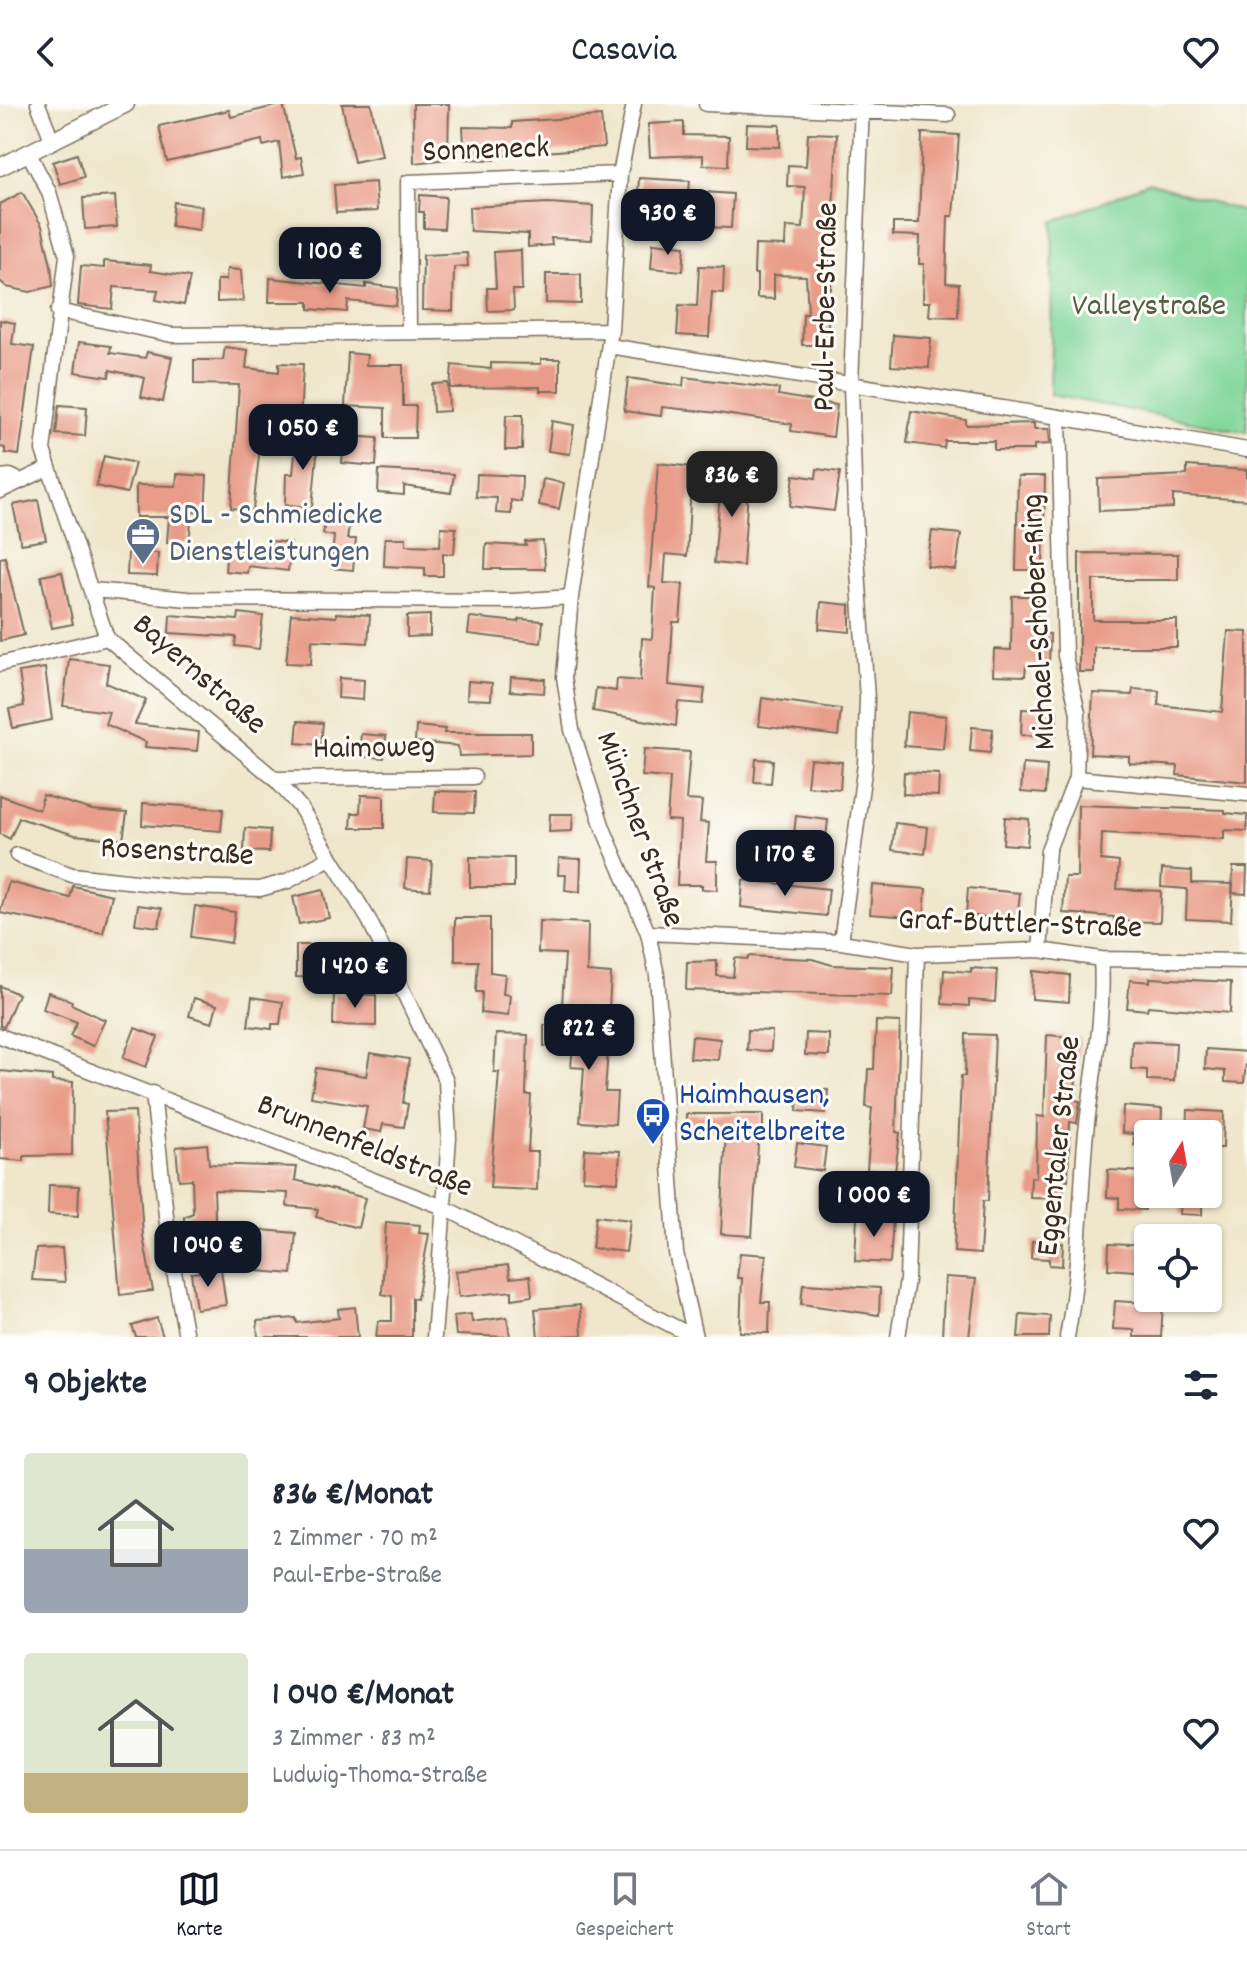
<!DOCTYPE html>
<html lang="de">
<head>
<meta charset="utf-8">
<style>
  :root { --surface:#fff; --page:#f2f2f3; --text:#1f2937; --muted:#747a83; --line:#e0e1e3; --accent:#111827 }
  body { margin:0; font-family:Dekko,sans-serif; background:var(--page); color:var(--text); height:100vh; display:flex; flex-direction:column; font-size:30px; white-space:nowrap }
  * { box-sizing:border-box; margin:0 }
  p { font-size:26px; color:var(--muted) }
  .icon { flex:none; width:44px; height:44px; fill:none; stroke:currentColor; stroke-width:2; stroke-linecap:round; stroke-linejoin:round }
  .map { position:relative; height:1233px; overflow:hidden }
  .panel { display:flex; flex-direction:column; background:var(--surface); flex:1 }
  .panel>* { flex:none }
  .needle { width:52px; rotate:11deg }
  .fabs { position:absolute; left:1134px; top:1016px; display:grid; gap:16px }
  .fabs a { display:grid; place-items:center; width:88px; height:88px; border-radius:8px; background:var(--surface); box-shadow:0 2px 6px #0004; font-size:40px }
  .price { position:absolute; translate:-50% -68px; padding:0 18px; border-radius:16px; background:var(--accent); color:#fff; font-size:26px; line-height:52px; filter:drop-shadow(0 2px 4px #0008) }
  .price::after { content:''; position:absolute; left:50%; top:48px; width:24px; height:18px; margin-left:-12px; background:inherit; clip-path:polygon(0 0,100% 0,50% 100%) }
  .price.active { background:#222; color:#fff }
  ul { padding:0; list-style:none }
  li { display:flex; align-items:center; gap:24px; height:200px; padding:0 24px }
  li span { display:grid; place-items:center; flex:none; width:224px; height:160px; border-radius:8px; color:#555 }
  li>.icon { margin-inline-start:auto }
  span .icon { width:96px; height:96px; fill:#fffc; stroke-width:1 }
  li b { font-size:34px }
  h2 { display:flex; justify-content:space-between; align-items:center; height:96px; padding:0 24px; font-size:34px }
  header { display:flex; justify-content:space-between; align-items:center; height:104px; padding:0 24px; background:var(--surface); font-size:36px; font-weight:600 }
  .tab-bar { display:flex; justify-content:space-around; align-items:center; height:112px; border-top:2px solid var(--line); background:var(--surface); font-size:22px; color:var(--muted) }
  .tab-bar a { display:grid; justify-items:center; gap:4px }
  .tab-bar .active { color:var(--accent) }
  .map>svg:first-child { display:block }
  .green { fill:#80d699; stroke:#5e805c; stroke-width:2 }
  .building { fill:#e99c89 }
  .lines { fill:none; stroke-linecap:round; stroke-linejoin:round }
  .minor-casing { stroke:#7a6c5b; stroke-width:17 }
  .tertiary-casing { stroke:#7a6c5b; stroke-width:19 }
  .minor { stroke:#fff; stroke-width:14 }
  .tertiary { stroke:#fff; stroke-width:16 }
  .labels { text-anchor:middle; dominant-baseline:central; stroke-width:6; stroke-linejoin:round; paint-order:stroke }
  .street-label { font-size:32px; fill:#3b2a1e; stroke:#fdfcf7 }
  .park-label { font-size:32px; fill:#505e43; stroke:#fdfcf7 }
  .service-label { font-size:32px; fill:#4e5e75; stroke:#fdfcf7; text-anchor:start }
  .transit-label { font-size:32px; fill:#164399; stroke:#fdfcf7; text-anchor:start }
</style>
</head>
<body>
<header><svg class="icon" aria-label="back" viewBox="0 0 24 24"><path d="M15 5l-7 7 7 7"/></svg>Casavia<svg class="icon" aria-label="heart" viewBox="0 0 24 24"><path d="M12 20l-8-8c-3-5 5-10 8-4 3-6 11-1 8 4z"/></svg></header>
<div class="map">
<svg width="1247" height="1233" viewBox="0 0 1247 1233">
  <rect width="100%" height="100%" fill="#fdfcf7"/>
  <filter id="ink" filterUnits="userSpaceOnUse"><feTurbulence type="fractalNoise" baseFrequency=".0125" numOctaves="2"/><feDisplacementMap in="SourceGraphic" scale="16" xChannelSelector="R" yChannelSelector="G"/><feConvolveMatrix kernelMatrix="1 2 1 2 8 2 1 2 1" color-interpolation-filters="sRGB"/></filter>
  <filter id="wash" filterUnits="userSpaceOnUse"><feTurbulence type="fractalNoise" baseFrequency=".006" numOctaves="4" result="noise"/><feDisplacementMap in="SourceGraphic" scale="32" xChannelSelector="R" yChannelSelector="G"/><feGaussianBlur stdDeviation="1.8" result="paint"/><feColorMatrix in="noise" values="0 0 0 0 0 0 0 0 0 0 0 0 0 0 0 0 0 1.4 0 .05"/><feComposite in="paint" operator="in"/></filter>
  <g filter="url(#wash)">
    <rect width="100%" height="100%" fill="#efe6cb"/>
    <path class="green" d="M1149 79 1247 109V328L1050 291 1053 118Z"/>
    <g id="blocks">
      <path class="building" d="M283 0 296 54 301 53 304 69 283 73 279 38 263 42 262 36 167 58 159 22 229 6 231 13Z
        M342 0H371L382 52 354 58Z
        M413 0H449L448 55 414 59Z
        M601 12 604 43 495 52V56L465 55 463 23 512 24V18Z
        M684 18V31L729 32 728 62 703 61V51L650 53 648 20Z
        M747 20 780 21V43L746 42Z
        M808 29 837 30 832 125H828L826 155 832 156 831 185 826 184 829 241H802L803 210H808L806 172 774 171V195L757 194V170H754L755 141 785 142 786 123 803 124 805 83 787 82 788 61 806 62Z
        M922 29 959 31 953 112H948L946 179 959 180 958 213 929 212 930 198H923L924 160H919L920 132 893 131V119H919Z
        M77 50 84 73 60 80 53 58Z
        M639 74 690 77 689 87 733 90 731 124 702 123 704 104 654 102V92H638Z
        M375 78 377 107 336 109 334 81Z
        M22 88 42 122 51 161 53 182 30 188 7 183 0 177V100Z
        M420 91 446 93 444 125 424 124V108H419Z
        M115 92 117 123 85 125 83 94Z
        M174 98 202 102 199 126 171 122Z
        M548 99 593 102 592 136 551 134 552 141 528 143V130L470 127 469 103Z
        M653 139 685 142 683 167 651 164Z
        M521 146 522 186H513L514 206 488 207 487 184H496L494 148Z
        M467 149 468 162 454 163 453 207 422 206 423 151Z
        M104 157 151 161 150 167 190 173 184 201 156 196 158 186 114 183 112 205 78 201 81 162 104 164Z
        M699 162 724 163 723 189 712 188 709 233 677 231 679 201 697 202Z
        M227 165 241 166 243 197 217 198V176H226Z
        M546 170H581V200L546 199Z
        M270 174 366 184V180L398 184 396 202 348 197 347 208 309 205V198H269Z
        M0 216 15 219 12 240 34 243 19 351 5 349V344L0 343Z
        M893 231 931 234 929 264 891 262Z
        M79 238 111 242 110 249 145 254 147 248 172 253 163 298 141 293 145 274 110 266 109 273 75 268Z
        M225 243 248 246 246 264 279 268V259L303 260 300 317 263 315 253 406 231 404 239 281 194 280V256H223Z
        M348 249 367 251 366 261H403V302H416L415 334H385V304L345 302Z
        M541 255H560V287H540V283L450 284 452 261 491 265V259L541 260Z
        M684 273 779 285 778 291 837 301 833 333 791 327 792 320 718 309 662 303 661 312 624 307 628 274 683 282Z
        M448 279 449 307 433 308 432 280Z
        M59 301 87 303 85 332 56 330Z
        M911 307 966 316V321L1034 319V325H1049L1050 340 1034 341V346H994V337H945L944 344 907 339Z
        M506 311H523L522 346H505Z
        M552 317 574 321 570 350 548 347Z
        M297 329 319 331 312 403 285 401 286 370H293Z
        M344 332 378 334 376 362 342 359Z
        M104 352 135 359 127 389 96 382Z
        M658 359 692 363 687 452 666 450 664 479 683 480 680 518H673L669 581 705 585 703 600 678 598 676 622 593 607 596 584 616 587 617 575 640 577 642 534 652 535 655 484 649 483Z
        M1187 362 1247 366V396L1173 391V404L1099 407 1098 375 1187 371Z
        M817 365 840 368 834 407 790 402 794 371 816 374Z
        M379 366 454 370 451 389 404 382V391L378 389Z
        M722 367 749 370 743 462 714 459Z
        M177 370 207 372 205 409 192 408 189 440 167 438 169 413H136V381L176 382Z
        M477 370 522 372 521 398 511 396V410L496 409 497 394 476 393Z
        M1018 372H1045L1043 466H1016Z
        M543 375 564 379 559 405 539 401Z
        M38 396 46 436 21 440 13 401Z
        M327 406 351 410 347 435H356L353 466 331 464 334 432 323 430Z
        M441 423 456 424 454 450 443 449V472H425V464L384 462 385 434H406V441L440 442Z
        M932 427 961 430 956 466 927 462Z
        M271 437 291 439 288 467 248 462 247 469 225 467 227 444 270 447Z
        M543 437 545 465H485L486 440 526 442 525 438Z
        M128 448 158 449 157 472 127 471Z
        M1079 449 1178 450V476H1093V516H1177V543H1094V568H1079Z
        M5 453 24 531 0 537V454Z
        M62 468 73 520 52 524 41 472Z
        M1012 492H1037L1036 529 1050 530 1049 562 1026 561 1025 572 993 571 994 545 1011 546Z
        M821 498 850 501V528L819 525Z
        M239 509 263 512 259 545 235 542 236 533 169 529 170 511 238 516Z
        M336 509 370 511 368 539 312 536 311 560 286 559 291 510 336 513Z
        M430 511V532L407 533V512Z
        M470 513 518 518 519 515 543 517 541 539 468 530Z
        M1228 527 1247 528V678L1177 671 1178 662 1129 659V652L1090 650 1093 589 1132 591 1133 585 1159 587 1158 601 1222 608Z
        M69 555 109 560 106 579 146 596 135 620 199 628 197 647 145 643 146 638 105 620 109 608 63 602Z
        M45 564 52 616 13 624 9 605 24 602 19 568Z
        M511 573 545 575 544 589 510 587Z
        M339 574 364 576 363 596 338 594Z
        M468 577 492 579 491 596 467 595Z
        M762 594 841 605 838 632 759 622Z
        M1022 605 1057 607 1056 632 1021 631Z
        M907 608 946 612 943 645 904 642Z
        M298 617 323 619 321 641 296 639Z
        M416 622 445 625 444 629H531V650L459 652 458 642 415 638Z
        M972 623 993 625 990 649 970 647Z
        M361 630 386 632 384 654 359 652Z
        M644 645 690 648 686 696 702 697 700 718 709 719 706 757H717V786L702 785V781H677L680 717 667 716 670 674 642 672Z
        M756 655 773 656 771 679 754 678Z
        M810 655 842 658 840 685 807 682Z
        M1023 660 1047 662 1045 690 1021 688Z
        M904 668 939 670 938 692 903 690Z
        M435 687 475 688 474 709 434 708Z
        M0 691 39 706 43 691 92 706 127 709 123 736 75 731 19 714 10 735 0 730Z
        M361 691 384 692V724H351L352 709H360Z
        M143 699 223 705 221 727 142 721Z
        M1078 701 1225 706V709L1247 711V727L1224 726V735L1102 729 1101 756 1119 758 1117 785 1161 787 1160 818 1114 817V813L1063 809 1065 773H1077Z
        M550 710H573L572 727 549 728Z
        M796 712 828 716 825 743 793 739Z
        M1005 713 1029 715 1027 742 1003 740Z
        M895 719 928 723 925 750 892 746Z
        M245 724 270 726 269 748 244 747Z
        M470 753 514 754V783H470Z
        M559 754 581 755 580 788 565 786 566 771H558Z
        M407 755 432 757 430 786 405 784Z
        M1233 763H1247L1246 790 1232 789Z
        M1162 765 1192 767V779L1233 780 1231 817 1186 815 1187 785 1161 783Z
        M743 776 829 785 826 812 741 803Z
        M9 778 70 794 73 782 112 791 103 829 0 809Z
        M872 781 926 785 924 814 870 810Z
        M968 784 1020 789 1017 816 966 811Z
        M323 786 329 814 299 820 293 793Z
        M138 801 162 804 159 823 135 820Z
        M195 802 235 808 231 839 191 833Z
        M455 814H490V868L505 870 503 890 510 891 508 912 481 909 482 888H476L478 857H455Z
        M539 817 588 819 587 868 611 870 609 905 562 901 565 850 538 849Z
        M296 841H341L340 874 296 873Z
        M749 852 812 855 832 861 894 863 892 892 686 886 687 858 717 857V872L733 873 735 854 748 855Z
        M971 864 997 866 995 898 969 896V902L942 900 944 866 971 868Z
        M1033 867 1070 871 1069 898 1032 895Z
        M1150 874 1231 878 1230 909 1148 902 1147 906 1127 904 1130 876 1150 878Z
        M0 882 18 890 4 923 0 922Z
        M48 888 72 897 71 900 105 916 93 942 70 932 77 918 43 905Z
        M334 890 376 891V922L333 921Z
        M252 893 283 898 280 920H272V925L248 922Z
        M194 894 217 901 212 919 189 912Z
        M876 917 900 918 896 1028 900 1029 895 1068 867 1066 872 1004 866 1003 868 965H874Z
        M544 921H559V928L609 932 605 988H617L615 1020 580 1018 584 964 571 963 573 942H544Z
        M135 924 158 933 146 963 123 954Z
        M748 926 772 927 771 947 747 946Z
        M806 929 829 930V952L805 951Z
        M496 930 528 931 526 991H531L528 1048H538L537 1086 490 1084 499 968H494Z
        M966 930 995 931 988 1097H983L980 1150 954 1148 961 972H965Z
        M1047 931 1080 934 1074 996 1080 997 1077 1019 1070 1018 1068 1076 1064 1075 1063 1095 1030 1094 1031 1073 1036 1074 1037 1012 1044 1013Z
        M692 932 720 935 718 956 690 954Z
        M1132 937 1176 939 1174 977 1147 976V966L1131 965Z
        M1206 945 1247 948 1244 979 1225 978V967L1205 965Z
        M370 949 409 955 403 999 408 1000 404 1023 383 1020 381 1028 363 1025 367 1002 311 993 316 964 366 972Z
        M0 967 52 972V977L73 978 72 1051 24 1052V1057L0 1055Z
        M799 984 828 986 826 1009 797 1007Z
        M1123 1002 1162 1005 1161 1030H1148V1042L1134 1041V1030L1122 1029Z
        M1188 1006 1224 1008 1223 1044H1208V1030H1187Z
        M135 1007 143 1132 153 1187 120 1191 105 1008Z
        M686 1010H763V1026H759L752 1132 721 1130 726 1025H686Z
        M797 1039 826 1043 823 1067 794 1063Z
        M207 1040 209 1060 297 1063 295 1076 365 1094 358 1124 316 1113 318 1105 287 1102 288 1089 214 1086 216 1136 185 1137 184 1113 193 1109 192 1075 179 1076 176 1043Z
        M585 1045 620 1047 618 1078 583 1076Z
        M1108 1066 1147 1068 1145 1106 1119 1105V1094L1107 1093Z
        M49 1081 79 1082 78 1112 48 1110Z
        M1181 1090H1202V1111L1180 1110Z
        M596 1112 630 1116 626 1148 592 1144Z
        M857 1112 893 1114 890 1159 855 1157Z
        M386 1118 420 1121 419 1129 429 1130 417 1195 412 1194V1233H376L378 1217H392V1192L382 1190Z
        M262 1126 296 1129 292 1170 258 1167Z
        M1032 1137 1063 1139 1062 1162 1049 1161V1155L1031 1154Z
        M1109 1140 1148 1142V1168L1108 1165Z
        M62 1144 65 1178 32 1176 36 1145Z
        M740 1149 766 1151 761 1198H770L769 1229 740 1228 742 1174H737Z
        M508 1161 510 1174 530 1172 532 1192 512 1195V1187L459 1193 456 1167Z
        M221 1165 226 1201 196 1205 191 1169Z
        M945 1173 976 1175 969 1233H942Z
        M803 1180 880 1184 879 1211 801 1200Z
        M1115 1197 1163 1200 1161 1233H1134V1226L1113 1225Z
        M580 1201 582 1231 538 1233 535 1205Z
        M355 1203 358 1233H258L257 1217 296 1214 297 1219 339 1214 338 1205Z
        M471 1210 472 1218 507 1213 510 1233 456 1231 454 1212Z
        M1020 1210 1050 1212 1049 1233H1018Z
        M157 1214 163 1233H136L132 1222Z"/>
    </g>
  </g>
  <g filter="url(#ink)">
    <use href="#blocks" fill-opacity="0" stroke="#7a6c5b" stroke-width="2"/>
    <g class="lines">
      <g class="minor-casing">
        <path id="minor" d="M38 0 52 36
          M634 0 620 70 611 226 571 493 564 573 572 626 603 724 648 829 657 871 676 1149 695 1233
          M706 0 948 11
          M28 48 49 88 67 152 43 346 107 534 275 675 300 703 369 816 446 977 449 1034 434 1233
          M58 207 172 231 611 226
          M409 228 408 78 620 70
          M609 242 1059 313 1247 346
          M0 373 10 372 21 377
          M0 387 47 365
          M93 486 188 495 513 497 571 493
          M0 560 107 534
          M1076 674 1247 690
          M275 675 474 673
          M17 751 72 771 182 783 260 785 288 777 330 754
          M648 829 841 838 917 850 1040 846 1101 855 1247 857
          M841 838 865 660 867 594 856 438 851 281 862 0
          M1040 846 1048 746 1076 674 1078 609 1065 552 1059 313
          M0 932 443 1103 694 1233
          M153 989 169 1140 186 1233
          M898 1233 907 1176 917 850
          M1067 1233C1079 1169 1080 1103 1085 1038 1091 976 1105 917 1101 855"/>
      </g>
      <g class="tertiary-casing">
        <path id="tertiary" d="M0 63 126 0"/>
      </g>
      <use href="#minor" class="minor"/>
      <use href="#tertiary" class="tertiary"/>
    </g>
  </g>
  <defs>
    <g id="office-pin" transform="scale(1.8)"><path d="M0 17L-7.5 6A9.5 9.5 0 1 1 7.5 6Z" fill="#5c6f8a" stroke="#fdfcf7"/><path d="M-6-3h4V-5.5h4V-3h4V5H-6ZM-1-4.5V-3h2v-1.5ZM-6 0V1H6V0Z" fill="#fff"/></g>
    <g id="bus-pin" transform="scale(1.8)"><path d="M0 17L-7.5 6A9.5 9.5 0 1 1 7.5 6Z" fill="#1a4fb4" stroke="#fdfcf7"/><path d="M-5-6H5V4H4V6H2V4H-2V6H-4V4H-5ZM-3.5-4V0h7V-4ZM-3.5 1.2v1.5H-2V1.2ZM2 1.2v1.5H3.5V1.2Z" fill="#fff"/></g>
  </defs>
  <g fill-rule="evenodd">
    <use href="#office-pin" x="143" y="431"/>
    <use href="#bus-pin" x="653" y="1011"/>
  </g>
  <g class="labels">
    <g class="street-label">
      <text transform="translate(486 48) rotate(-2)">Sonneneck</text>
      <text transform="translate(828 203) rotate(-89)">Paul-Erbe-Straße</text>
      <text transform="translate(1041 518) rotate(-93)">Michael-Schober-Ring</text>
      <text transform="translate(198 572) rotate(41)">Bayernstraße</text>
      <text transform="translate(374 646) rotate(-1)">Haimoweg</text>
      <text transform="translate(638 726) rotate(70)">Münchner Straße</text>
      <text transform="translate(177 750) rotate(3)">Rosenstraße</text>
      <text transform="translate(1020 822) rotate(2)">Graf-Buttler-Straße</text>
      <text transform="translate(1061 1042) rotate(-84)">Eggentaler Straße</text>
      <text transform="translate(364 1044) rotate(22)">Brunnenfeldstraße</text>
    </g>
    <g class="park-label">
      <text x="1149" y="204">Valleystraße</text>
    </g>
    <g class="service-label">
      <text x="169" y="413">SDL - Schmiedicke<tspan x="169" dy="37">Dienstleistungen</tspan></text>
    </g>
    <g class="transit-label">
      <text x="679" y="993">Haimhausen,<tspan x="679" dy="37">Scheitelbreite</tspan></text>
    </g>
  </g>
</svg>
<div class="fabs">
<a><svg class="needle" viewBox="-14 -14 28 28"><path d="M0-13l5 13h-10z" fill="#e53935"/><path d="M0 13l5-13h-10z" fill="#747a83"/></svg></a>
<a><svg class="icon" aria-label="locate" viewBox="0 0 24 24"><circle cx="12" cy="12" r="6"/><path d="M12 2v4M12 18v4M2 12h4M18 12h4"/></svg></a>
</div>
<b class="price" style="left:668px;top:153px">930 €</b>
<b class="price" style="left:330px;top:191px">1 100 €</b>
<b class="price" style="left:303px;top:368px">1 050 €</b>
<b class="price active" style="left:732px;top:415px">836 €</b>
<b class="price" style="left:785px;top:794px">1 170 €</b>
<b class="price" style="left:355px;top:906px">1 420 €</b>
<b class="price" style="left:589px;top:968px">822 €</b>
<b class="price" style="left:874px;top:1135px">1 000 €</b>
<b class="price" style="left:208px;top:1185px">1 040 €</b>
</div>
<section class="panel">
<h2>9 Objekte<svg class="icon" aria-label="filters" viewBox="0 0 24 24"><path d="M4 7h16M4 17h16"/><circle cx="9" cy="7" r="2"/><circle cx="15" cy="17" r="2"/></svg></h2>
<ul>
<li><span style="background:linear-gradient(#dfe7d0 60%,#9aa5b1 0)"><svg class="icon" aria-label="home" viewBox="0 0 24 24"><path d="M3 11l9-7 9 7M6 9v11h12V9"/></svg></span><div><b>836 €/Monat</b><p>2 Zimmer · 70 m²</p><p>Paul-Erbe-Straße</p></div><svg class="icon" aria-label="heart" viewBox="0 0 24 24"><path d="M12 20l-8-8c-3-5 5-10 8-4 3-6 11-1 8 4z"/></svg></li>
<li><span style="background:linear-gradient(#dfe7d0 75%,#c2b280 0)"><svg class="icon" aria-label="home" viewBox="0 0 24 24"><path d="M3 11l9-7 9 7M6 9v11h12V9"/></svg></span><div><b>1 040 €/Monat</b><p>3 Zimmer · 83 m²</p><p>Ludwig-Thoma-Straße</p></div><svg class="icon" aria-label="heart" viewBox="0 0 24 24"><path d="M12 20l-8-8c-3-5 5-10 8-4 3-6 11-1 8 4z"/></svg></li>
</ul>
</section>
<nav class="tab-bar">
<a class="active"><svg class="icon" aria-label="map" viewBox="0 0 24 24"><path d="M3 6l6-2 6 2 6-2v14l-6 2-6-2-6 2zM9 4v14M15 6v14"/></svg>Karte</a>
<a><svg class="icon" aria-label="saved" viewBox="0 0 24 24"><path d="M7 4h10v16l-5-4-5 4z"/></svg>Gespeichert</a>
<a><svg class="icon" aria-label="home" viewBox="0 0 24 24"><path d="M3 11l9-7 9 7M6 9v11h12V9"/></svg>Start</a>
</nav>
</body>
</html>
